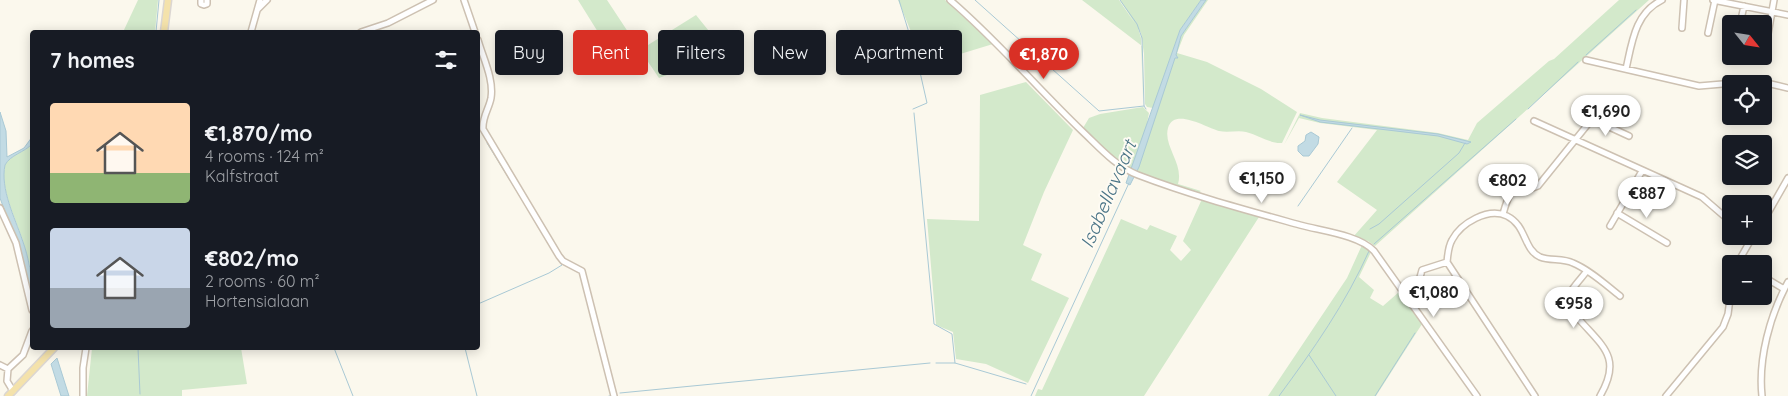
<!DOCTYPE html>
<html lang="en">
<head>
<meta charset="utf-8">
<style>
  :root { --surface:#171b24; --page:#20242c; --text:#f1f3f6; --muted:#9ea1a6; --accent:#d93025 }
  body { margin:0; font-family:Quicksand,sans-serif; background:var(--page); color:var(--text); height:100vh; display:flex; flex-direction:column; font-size:19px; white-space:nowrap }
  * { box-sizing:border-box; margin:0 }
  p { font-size:16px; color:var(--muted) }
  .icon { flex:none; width:28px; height:28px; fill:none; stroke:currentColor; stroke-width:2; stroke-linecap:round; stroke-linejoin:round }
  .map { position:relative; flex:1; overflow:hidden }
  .details { position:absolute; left:30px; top:30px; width:450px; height:320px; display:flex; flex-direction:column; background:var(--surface); border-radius:5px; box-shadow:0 2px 12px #0003 }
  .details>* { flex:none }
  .top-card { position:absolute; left:495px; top:30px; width:475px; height:45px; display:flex; gap:10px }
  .needle { width:32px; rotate:120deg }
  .fabs { position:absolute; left:1722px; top:15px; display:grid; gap:10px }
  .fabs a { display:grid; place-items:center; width:50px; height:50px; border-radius:5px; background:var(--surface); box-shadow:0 2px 12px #0003; font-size:25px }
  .price { position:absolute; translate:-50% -42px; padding:0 11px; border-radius:18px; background:#fff; color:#222; font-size:16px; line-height:32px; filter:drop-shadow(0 1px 2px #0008) }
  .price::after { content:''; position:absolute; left:50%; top:30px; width:15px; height:11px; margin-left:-8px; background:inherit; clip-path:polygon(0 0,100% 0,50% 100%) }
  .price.on { background:var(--accent); color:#fff }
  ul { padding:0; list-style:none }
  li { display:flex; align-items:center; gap:15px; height:125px; padding:0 20px }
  li span { display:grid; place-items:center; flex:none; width:140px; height:100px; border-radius:5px; color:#555 }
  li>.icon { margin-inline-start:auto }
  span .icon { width:60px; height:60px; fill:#fffc; stroke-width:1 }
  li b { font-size:21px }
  h2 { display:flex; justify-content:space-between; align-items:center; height:60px; padding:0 20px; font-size:21px }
  .pill { padding:0 18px; border-radius:5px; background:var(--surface); box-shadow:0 2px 12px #0003; font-size:18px; line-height:45px }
  .pill.on { background:var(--accent); color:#fff }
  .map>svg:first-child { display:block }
  .green { fill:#d3e9cb }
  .water { fill:#c2dbe4; stroke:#a9c9d5 }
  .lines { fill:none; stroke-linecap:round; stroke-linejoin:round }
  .stream { stroke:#a9c9d5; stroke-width:1 }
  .minor-casing { stroke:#cdc1b2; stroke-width:8 }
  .major-casing { stroke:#dbd6d2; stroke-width:9 }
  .minor { stroke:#fff; stroke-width:5 }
  .major { stroke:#f4e2ab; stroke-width:6 }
  .labels { text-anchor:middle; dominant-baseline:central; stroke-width:4; stroke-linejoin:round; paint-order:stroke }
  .water-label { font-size:19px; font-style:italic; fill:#4b7587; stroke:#fefbf3 }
</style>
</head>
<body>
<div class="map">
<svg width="1788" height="396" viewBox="0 0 1788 396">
  <rect width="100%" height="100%" fill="#fbf8ed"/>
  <path class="green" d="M138 0H158L155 32H123Z
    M578 0H607L638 47 616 61Z
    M898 0H945L993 44 921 66 912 34Z
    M953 0 982 25 1083 128 1089 118 1100 114 1143 107 1149 113 1145 134 1132 170 1118 162Z
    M1082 0H1119L1138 28 1141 38 1143 100 1142 46Z
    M1120 0H1201L1180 30 1153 108 1147 107 1145 104 1144 54 1141 33Z
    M1206 0H1208L1184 35 1177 53 1207 62 1261 89 1297 112 1282 143C1270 144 1258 135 1246 132 1238 130 1228 133 1219 131 1207 128 1174 107 1168 128 1163 146 1184 164 1178 184L1201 191 1198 193 1136 172 1181 36Z
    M1619 0H1649L1375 246 1368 241 1353 237 1377 210 1337 182 1377 130 1320 123 1299 118 1284 145 1300 113 1322 118 1438 133 1468 140 1477 123 1549 61 1554 59Z
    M696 15 721 46 694 65 659 78 640 50Z
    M1026 82 1073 130 1044 192 1023 245 1042 254 1031 280 1069 298 1028 383 986 364 956 359 953 332 936 325 927 219 979 221 980 95Z
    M32 144V275C29 263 26 250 22 238 15 217 0 188 5 165 10 155 25 152 32 144Z
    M1202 199 1259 217 1144 396H1035L1038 389 1042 390 1121 219 1147 230 1150 225 1177 236 1170 250 1181 261 1191 250 1183 241Z
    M1362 245 1371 252 1359 277 1374 290 1370 298 1383 306 1399 292 1422 324 1376 396H1268L1347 278Z
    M92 348H241L247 384 182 390V396H87Z"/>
  <path class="water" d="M1201 0H1206L1181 36 1176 55 1178 58H1175L1139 167 1130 185 1126 183 1180 30Z
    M0 112 6 131 7 157 24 148 32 137V144C25 152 10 155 5 165 0 189 15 218 22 239 29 258 32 276 32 296L21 255 0 198Z
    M1300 115 1320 120 1438 134 1471 142 1467 144 1438 136 1320 122Z
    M1311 132 1319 137 1318 144 1309 156H1303L1298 151V146L1305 141 1306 135Z
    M57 358 69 396H61L51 364Z"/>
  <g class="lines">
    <path class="stream" d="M899 0 917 59 927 103 913 109
      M975 0 1099 111 1144 106
      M1120 0 1137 24 1142 38 1144 106 1146 109
      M156 32 159 0
      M1586 55 1636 10
      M1528 109 1578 62
      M914 113 934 324 952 334 955 363
      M487 143 542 232
      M1298 206 1352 128
      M1370 229 1379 224 1459 153 1465 143
      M1374 244 1516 119
      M478 304 549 273 562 265 558 259
      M138 348 140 394
      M334 348 353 396
      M465 348 477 396
      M1309 355 1336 396
      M936 363H955L1026 384
      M620 393 930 363
      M609 396H610
      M1031 396 1129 183
      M1279 396C1313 350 1346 303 1369 251
      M1375 396 1415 333"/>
    <g class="minor-casing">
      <path id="minor" d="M201 0V4L204 5 207 4V0
        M464 0 475 32
        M950 0C997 40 1037 88 1082 131 1099 147 1115 166 1138 175 1190 195 1246 210 1300 225 1322 231 1359 235 1374 251L1477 396
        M1713 0 1788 15
        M258 9 267 0
        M1740 24 1744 6
        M1682 28 1684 0
        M251 32 260 0
        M361 32 388 23 433 0
        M1708 33 1715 0
        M478 40C483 58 494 79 491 98 489 109 482 117 483 129L559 256 563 261 582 271 614 396
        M1766 45 1774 0
        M1586 60 1699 86 1758 81 1788 88
        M1626 69C1632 42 1635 13 1662 0
        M1592 119 1629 136
        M1534 121 1702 197 1731 222
        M0 208 16 243 32 310
        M1617 213 1667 243
        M1503 214C1513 178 1513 198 1538 186L1605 103
        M1764 220 1788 178
        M1610 226 1642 171
        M1447 262 1535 396
        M1737 264 1753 236
        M1586 272C1581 279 1568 291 1568 301 1568 307 1573 313 1577 317 1602 346 1623 357 1600 396
        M1764 277 1784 289
        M1407 297 1417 288 1422 270 1447 262C1448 254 1448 247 1452 240 1461 223 1488 207 1507 216 1527 226 1523 249 1540 257 1550 261 1563 258 1573 263 1590 270 1606 285 1620 296
        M0 365 8 369
        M13 391 7 381 8 369 23 355 32 331
        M83 396V368L86 348
        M1666 396 1723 327 1728 314 1731 291
        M1762 396C1758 359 1770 315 1788 282"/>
    </g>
    <g class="major-casing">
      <path id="major" d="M164 32 168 0
        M8 396 54 348"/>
    </g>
    <use href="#minor" class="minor"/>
    <use href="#major" class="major"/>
  </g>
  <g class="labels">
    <g class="water-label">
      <text transform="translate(1108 194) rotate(-67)">Isabellavaart</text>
    </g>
  </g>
</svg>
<div class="fabs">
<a><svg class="needle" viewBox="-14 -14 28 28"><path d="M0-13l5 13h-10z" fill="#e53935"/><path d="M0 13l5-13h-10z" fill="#9ea1a6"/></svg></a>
<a><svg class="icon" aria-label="locate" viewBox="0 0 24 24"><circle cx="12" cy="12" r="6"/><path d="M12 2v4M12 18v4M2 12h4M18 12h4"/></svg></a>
<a><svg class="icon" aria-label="layers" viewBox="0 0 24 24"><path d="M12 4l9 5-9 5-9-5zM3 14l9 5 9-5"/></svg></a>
<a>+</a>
<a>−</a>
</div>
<b class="price on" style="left:1044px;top:80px">€1,870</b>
<b class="price" style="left:1606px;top:137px">€1,690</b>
<b class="price" style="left:1262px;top:204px">€1,150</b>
<b class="price" style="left:1508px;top:206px">€802</b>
<b class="price" style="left:1647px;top:219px">€887</b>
<b class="price" style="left:1434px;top:318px">€1,080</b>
<b class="price" style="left:1574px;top:329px">€958</b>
<div class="top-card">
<a class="pill">Buy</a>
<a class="pill on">Rent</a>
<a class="pill">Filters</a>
<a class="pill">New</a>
<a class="pill">Apartment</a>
</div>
<section class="details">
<h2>7 homes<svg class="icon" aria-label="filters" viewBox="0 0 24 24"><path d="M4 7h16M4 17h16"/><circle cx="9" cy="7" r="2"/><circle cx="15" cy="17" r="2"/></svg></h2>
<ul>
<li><span style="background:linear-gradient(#ffd9b3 70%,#8fb573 0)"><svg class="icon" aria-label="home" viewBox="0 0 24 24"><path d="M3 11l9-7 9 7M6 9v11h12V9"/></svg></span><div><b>€1,870/mo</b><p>4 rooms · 124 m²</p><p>Kalfstraat</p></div></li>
<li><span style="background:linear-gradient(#c9d6e8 60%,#9aa5b1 0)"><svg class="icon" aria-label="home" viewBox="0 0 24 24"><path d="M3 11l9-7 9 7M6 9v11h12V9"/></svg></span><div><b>€802/mo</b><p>2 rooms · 60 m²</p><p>Hortensialaan</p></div></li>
</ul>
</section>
</div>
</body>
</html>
